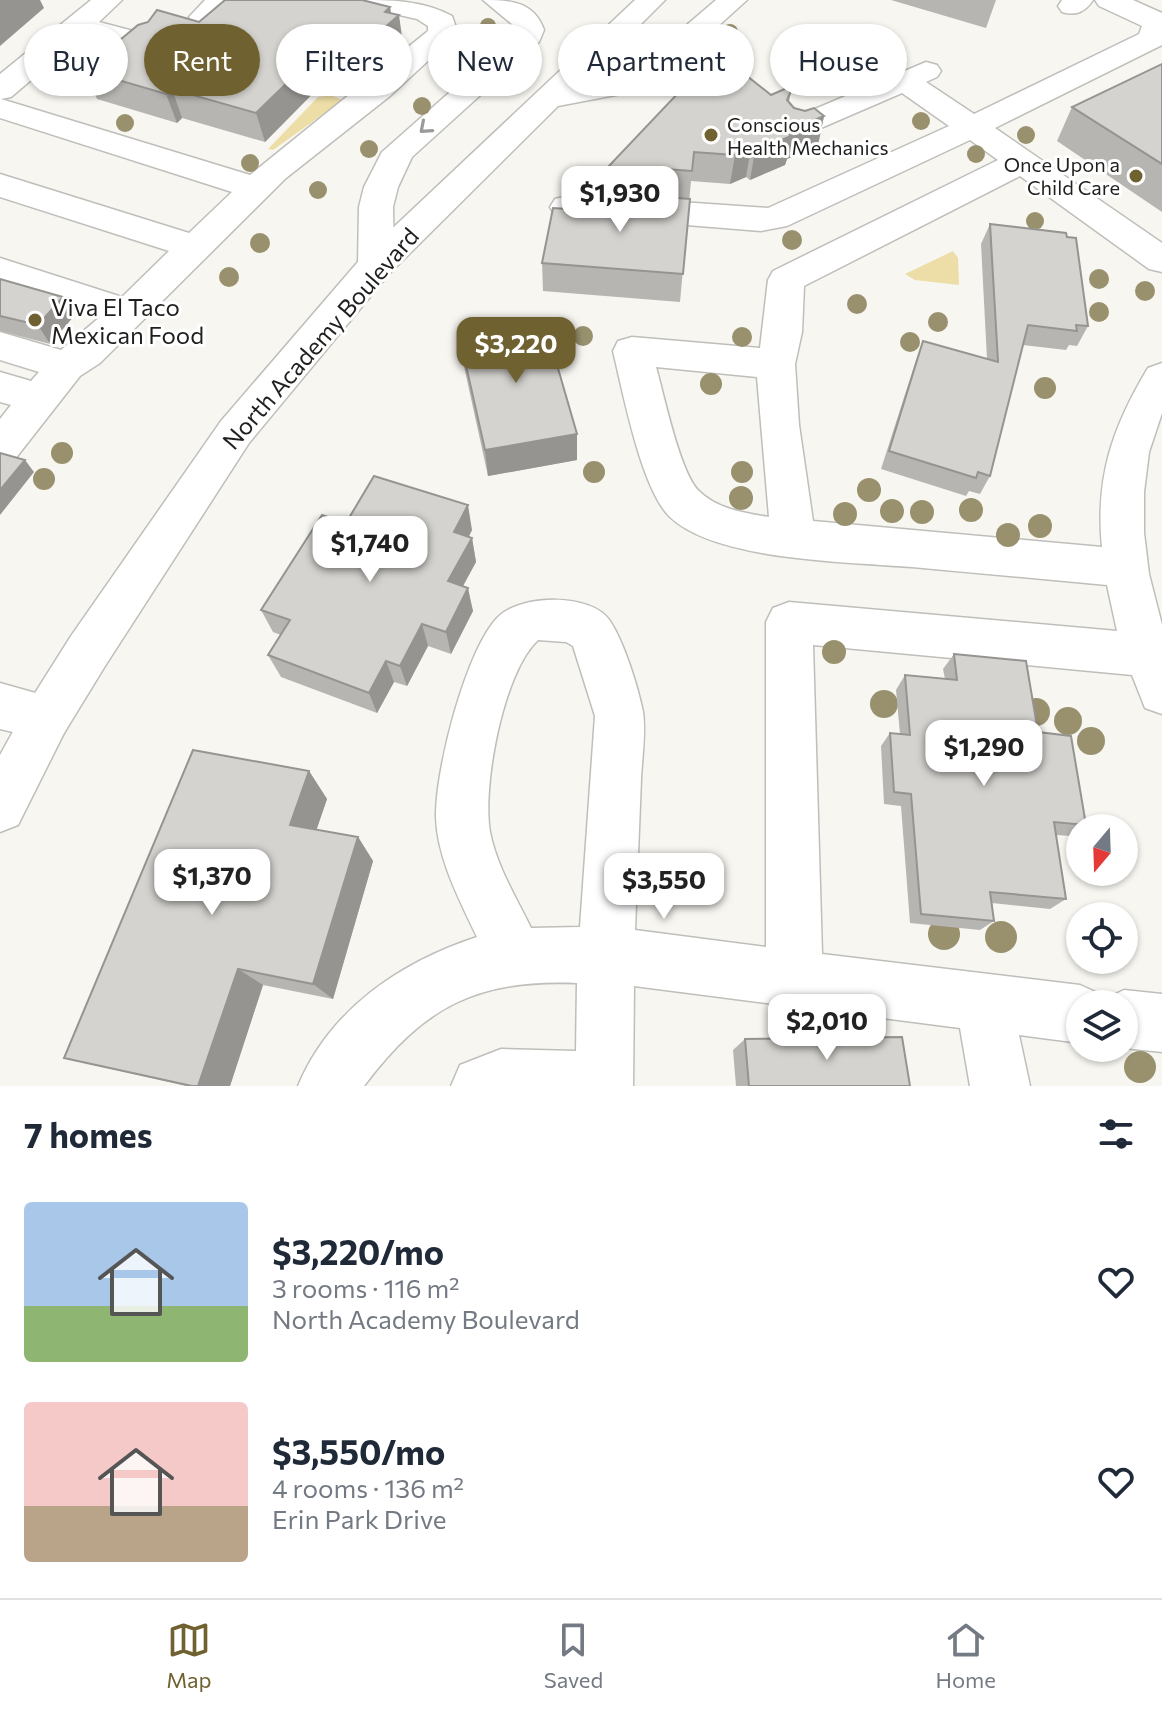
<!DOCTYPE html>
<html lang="en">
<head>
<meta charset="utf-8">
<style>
  :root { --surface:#fff; --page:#f2f2f3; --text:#1f2937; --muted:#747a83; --line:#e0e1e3; --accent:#706230 }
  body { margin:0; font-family:Commissioner,sans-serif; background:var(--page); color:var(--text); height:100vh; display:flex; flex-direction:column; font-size:30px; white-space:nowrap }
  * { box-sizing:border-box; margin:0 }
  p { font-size:26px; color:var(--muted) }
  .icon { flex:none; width:44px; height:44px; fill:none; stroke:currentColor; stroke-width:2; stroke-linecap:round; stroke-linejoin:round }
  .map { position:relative; height:1086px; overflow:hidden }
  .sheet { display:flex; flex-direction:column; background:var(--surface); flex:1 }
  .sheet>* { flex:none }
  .banner { position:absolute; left:24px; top:24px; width:1114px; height:72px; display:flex; gap:16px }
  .needle { width:52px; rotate:199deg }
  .controls { position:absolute; left:1066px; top:814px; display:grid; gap:16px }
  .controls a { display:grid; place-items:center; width:72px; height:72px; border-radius:50%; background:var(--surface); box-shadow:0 2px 6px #0004; font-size:40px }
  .price { position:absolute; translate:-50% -68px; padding:0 18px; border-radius:16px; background:#fff; color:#222; font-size:26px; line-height:52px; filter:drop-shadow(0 2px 4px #0008) }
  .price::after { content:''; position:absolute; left:50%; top:48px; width:24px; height:18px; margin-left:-12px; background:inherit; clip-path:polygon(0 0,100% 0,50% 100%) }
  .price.active { background:var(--accent); color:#fff }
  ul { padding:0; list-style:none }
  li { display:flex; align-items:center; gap:24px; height:200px; padding:0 24px }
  li span { display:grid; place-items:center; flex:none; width:224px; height:160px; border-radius:8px; color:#555 }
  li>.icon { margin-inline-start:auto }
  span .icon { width:96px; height:96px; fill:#fffc; stroke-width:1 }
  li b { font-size:34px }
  h2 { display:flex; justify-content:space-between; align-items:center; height:96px; padding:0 24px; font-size:34px }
  .pill { padding:0 28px; border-radius:36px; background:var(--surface); box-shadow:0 2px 6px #0004; font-size:28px; line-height:72px }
  .pill.active { background:var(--accent); color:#fff }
  .tabs { display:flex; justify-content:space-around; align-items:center; height:112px; border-top:2px solid var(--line); background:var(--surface); font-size:22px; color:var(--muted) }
  .tabs a { display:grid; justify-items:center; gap:4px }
  .tabs .active { color:var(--accent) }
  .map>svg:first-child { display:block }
  .green { fill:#eddea7 }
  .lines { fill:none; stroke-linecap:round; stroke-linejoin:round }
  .minor-casing { stroke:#bfbeba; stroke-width:3 }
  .highway-casing { stroke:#bfbeba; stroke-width:3 }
  .minor { fill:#fff; fill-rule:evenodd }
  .highway { fill:#fff; fill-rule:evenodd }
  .tree { fill:#99916e }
  .wall { fill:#b7b5b2 }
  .shaded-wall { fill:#959491 }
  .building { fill:#d5d3cf; stroke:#959491; stroke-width:2 }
  .oneway { stroke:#9b9a99 }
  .poi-dot { fill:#706230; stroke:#fff; stroke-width:3 }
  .labels { text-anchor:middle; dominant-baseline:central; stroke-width:6; stroke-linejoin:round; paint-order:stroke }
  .far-poi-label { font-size:20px; fill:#201f1d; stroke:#fff; text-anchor:start }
  .poi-label { font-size:24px; fill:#201f1d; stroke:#fff; text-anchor:start }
  .street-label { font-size:24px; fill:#201f1d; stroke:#fff }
</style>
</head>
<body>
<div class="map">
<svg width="1162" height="1086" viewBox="0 0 1162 1086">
  <rect width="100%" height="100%" fill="#f7f6f1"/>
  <path class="green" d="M330 95 343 100 273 150 268 149 318 97Z
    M953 251 958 258 959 285 915 280 905 274Z"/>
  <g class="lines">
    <g class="minor-casing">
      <path id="minor" d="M91 0H122L99 22 156 37 161 43 156 49 146 52 83 36 11 97 1 99 250 175 428 31V26L417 19 360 6 356 0C390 0 422 0 452 16L458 33 390 96 286 178 100 363 80 376 15 459 0 464V419L11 405 0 402V372L31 381 39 372 0 360V332L61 350 100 317 0 283V258L122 297 169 251 0 197V174L189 233 232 192 0 118V74Z
        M205 0H236C225 15 212 28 193 23L189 17Z
        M483 0C509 0 534 1 544 30L539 42 412 157 398 187 393 207 394 265 389 274 376 277 363 274 358 265 359 207 364 187 382 152 511 38 513 25Z
        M1062 0H1093C1085 12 1076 16 1062 12L1058 6Z
        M1095 0H1133L1162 13V45L995 128 1162 243V272L1149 269 1020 176 804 286 802 332 795 364 799 425 813 521 1102 547C1095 477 1113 426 1148 368L1162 363V413L1149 452 1144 492V533L1149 574 1162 625V714L1145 708 1132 675 813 645 822 954 1080 985 1100 994 1103 1000 1124 990 1162 994V1052L1124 1048V1004H1080V1043L1019 1035 1030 1086H970L960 1028 634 986 633 1086H451L460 1065 501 1049 576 1051 577 983C477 979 424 1006 364 1086H298C330 1009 401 962 477 937 460 901 437 858 436 817 435 771 466 649 498 617 521 594 592 593 610 621 624 642 638 687 643 712 646 733 642 757 641 779 639 829 637 880 635 930L766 947V622L773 608 789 602 1117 631 1107 585C1042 579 977 573 912 567 850 562 716 561 670 517 641 489 623 392 613 351L618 341 632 337 760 348 768 280 773 271 998 160 970 140 787 226 761 231 637 221 594 224 555 215 550 207 555 199 567 196 594 202 637 199 768 208 949 126 902 93 800 137 789 134 784 127 789 120 926 62 937 65 941 71 937 77 926 82 974 114 1139 34 1142 26 1099 6ZM656 367 757 377 769 517C744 513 717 509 699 491 680 473 664 395 656 367ZM538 640 566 642 573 646 595 716 580 927 531 928C516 897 497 867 490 832 482 787 503 672 538 640Z
        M0 683 64 701 72 717 64 733 47 740 0 729Z"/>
    </g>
    <g class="highway-casing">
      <path id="highway" d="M635 0H665L582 83 633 71 716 0H747L655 83 621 94 558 106 389 274 249 443 105 666 64 733 18 825 0 832V755L30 701 71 636 221 421 363 256Z"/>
    </g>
    <use href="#minor" class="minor"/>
    <use href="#highway" class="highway"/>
  </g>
  <g class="tree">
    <circle cx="488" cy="26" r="8"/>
    <circle cx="730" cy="32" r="8"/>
    <circle cx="471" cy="62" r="8"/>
    <circle cx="452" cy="78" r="8"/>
    <circle cx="422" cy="106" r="9"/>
    <circle cx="921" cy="121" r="9"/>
    <circle cx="125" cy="123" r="9"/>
    <circle cx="1026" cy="135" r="9"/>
    <circle cx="369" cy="149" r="9"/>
    <circle cx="976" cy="154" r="9"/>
    <circle cx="250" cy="163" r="9"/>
    <circle cx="318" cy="190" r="9"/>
    <circle cx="1035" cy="221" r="9"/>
    <circle cx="792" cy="240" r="10"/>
    <circle cx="260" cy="243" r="10"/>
    <circle cx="229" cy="277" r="10"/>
    <circle cx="1099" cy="279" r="10"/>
    <circle cx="1145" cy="291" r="10"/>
    <circle cx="857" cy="304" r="10"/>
    <circle cx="1099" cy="312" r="10"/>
    <circle cx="938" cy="322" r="10"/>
    <circle cx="583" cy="336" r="10"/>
    <circle cx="742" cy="337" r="10"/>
    <circle cx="910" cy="342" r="10"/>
    <circle cx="711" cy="384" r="11"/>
    <circle cx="1045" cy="388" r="11"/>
    <circle cx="62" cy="453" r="11"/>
    <circle cx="594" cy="472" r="11"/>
    <circle cx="742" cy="472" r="11"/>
    <circle cx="44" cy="479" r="11"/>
    <circle cx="869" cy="490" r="12"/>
    <circle cx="741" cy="498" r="12"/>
    <circle cx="971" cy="510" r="12"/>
    <circle cx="892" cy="511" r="12"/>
    <circle cx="922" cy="512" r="12"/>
    <circle cx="845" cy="514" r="12"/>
    <circle cx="1040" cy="526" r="12"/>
    <circle cx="1008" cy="535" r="12"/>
    <circle cx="834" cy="652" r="12"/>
    <circle cx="884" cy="704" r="14"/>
    <circle cx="1036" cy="712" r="14"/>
    <circle cx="1068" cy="721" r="14"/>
    <circle cx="1091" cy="741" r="14"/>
    <circle cx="944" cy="934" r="16"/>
    <circle cx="1001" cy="937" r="16"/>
    <circle cx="1140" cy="1067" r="16"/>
  </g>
  <path class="wall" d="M891 0H996L986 28Z
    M390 7 391 13 403 44 373 72 342 64 265 142 182 118 177 123 97 99 84 70 199 22Z
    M1162 64V212L1057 141 1072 107Z
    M791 91 789 102 794 108 824 116 818 145 787 159 785 165 750 180 746 177 730 184 691 181 680 302 543 291 542 263 568 209 595 198H605L606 169 771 95Z
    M990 224 1088 326 1077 346 1069 345 1066 350 1023 345 990 476 980 494 969 491 966 496 881 469 916 360 923 341 987 359 981 244Z
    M0 279 63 297 74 316 50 344 0 331Z
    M459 334 577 460 488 476 463 362Z
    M472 530 469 536 472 538 476 562 463 586 473 611 451 654 428 646 407 686 394 682 377 713 281 677 268 655 281 635 273 632 261 610Z
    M954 654 1038 732 1086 825 1071 836 1056 835 1066 899 1050 909 992 903 994 921 980 930 910 923 901 806 884 804 881 746 890 733 900 734 896 690 905 675 945 679 943 669Z
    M309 771 327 799 316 830 358 837 373 861 333 999 263 985 230 1086H186L64 1058Z
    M745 1039 910 1086H736L733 1050Z"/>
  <path class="shaded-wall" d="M0 0H40L44 8 0 46Z
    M390 7 392 21 399 15 403 44 373 72 367 43 385 12Z
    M336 35 342 64 265 142 256 113Z
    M172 89 182 118 177 123 166 94Z
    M824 116 818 145 787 159 785 165 750 180 755 151 787 132Z
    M751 148 746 177 730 184 735 155Z
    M63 297 74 316 50 344 38 325Z
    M577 434V460L488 476 485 450Z
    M25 460 34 472 0 515V490Z
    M468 505 472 530 459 556 454 532Z
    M472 538 476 562 453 604 448 581Z
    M468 588 473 611 451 654 446 632Z
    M422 624 428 646 407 686 400 666Z
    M386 661 394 682 377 713 369 693Z
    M309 771 327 799 310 849 290 825Z
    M358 837 373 861 333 999 313 984Z
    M238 969 263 985 230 1086H198Z"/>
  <path class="building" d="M225 0H362L390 7 385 12 399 15 367 43 336 35 256 113 172 89 166 94 84 70 138 25 148 22 157 10 199 22Z
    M717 52 771 95 787 88 791 91 787 100 794 108 805 111 814 108 824 116 787 132 791 136 755 151 751 148 735 155 694 152 692 171 639 167 606 169Z
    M1162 64V164L1072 107Z
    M581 195 595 198 639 195 690 199 683 274 542 263 553 208 568 209Z
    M990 224 1066 233 1067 237 1076 238 1088 326 1076 325 1077 331 1028 325 990 476 978 472 976 478 889 451 923 341 998 362Z
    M0 279 63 297 38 325 0 316Z
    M544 320 577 434 485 450 459 334Z
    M0 453 25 460 0 490Z
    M374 476 468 505 454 532 472 538 448 581 468 588 446 632 422 624 400 666 386 661 369 693 268 655 290 620 261 610 322 515 346 523Z
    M954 654 1026 661 1038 732 1071 736 1086 825 1054 822 1066 899 990 892 994 921 921 914 911 794 894 792 890 733 910 735 905 675 957 680Z
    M193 750 309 771 290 825 358 837 313 984 238 969 198 1086H192L64 1058Z
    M902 1037 910 1086H749L745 1039Z"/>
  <defs><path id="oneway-chevron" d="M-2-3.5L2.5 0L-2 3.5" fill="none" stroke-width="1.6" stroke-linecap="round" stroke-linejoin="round" transform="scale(2)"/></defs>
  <use class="oneway" href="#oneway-chevron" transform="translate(425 128) rotate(139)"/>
  <g class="poi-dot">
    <circle cx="711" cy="135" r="8"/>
    <circle cx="1136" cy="176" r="8"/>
    <circle cx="35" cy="320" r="8"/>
  </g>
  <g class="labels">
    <g class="far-poi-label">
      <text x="727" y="124">Conscious<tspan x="727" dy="23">Health Mechanics</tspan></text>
      <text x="1120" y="164" text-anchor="end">Once Upon a<tspan x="1120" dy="23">Child Care</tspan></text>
    </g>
    <g class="poi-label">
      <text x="51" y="306">Viva El Taco<tspan x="51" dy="28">Mexican Food</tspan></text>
    </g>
    <g class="street-label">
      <text transform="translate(320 338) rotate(-49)">North Academy Boulevard</text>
    </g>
  </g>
</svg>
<div class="controls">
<a><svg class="needle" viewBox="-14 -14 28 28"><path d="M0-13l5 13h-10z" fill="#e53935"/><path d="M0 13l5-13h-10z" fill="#747a83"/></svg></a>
<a><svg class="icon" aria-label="locate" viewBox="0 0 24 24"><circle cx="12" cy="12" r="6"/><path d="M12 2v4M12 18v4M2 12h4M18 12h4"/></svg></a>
<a><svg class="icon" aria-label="layers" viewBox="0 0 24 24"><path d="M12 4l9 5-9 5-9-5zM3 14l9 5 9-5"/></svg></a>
</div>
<b class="price" style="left:620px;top:234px">$1,930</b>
<b class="price active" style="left:516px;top:385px">$3,220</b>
<b class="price" style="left:370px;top:584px">$1,740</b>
<b class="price" style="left:984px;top:788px">$1,290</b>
<b class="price" style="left:212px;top:917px">$1,370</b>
<b class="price" style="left:664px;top:921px">$3,550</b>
<b class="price" style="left:827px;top:1062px">$2,010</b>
<div class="banner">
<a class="pill">Buy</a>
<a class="pill active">Rent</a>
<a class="pill">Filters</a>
<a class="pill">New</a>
<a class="pill">Apartment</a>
<a class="pill">House</a>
</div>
</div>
<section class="sheet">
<h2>7 homes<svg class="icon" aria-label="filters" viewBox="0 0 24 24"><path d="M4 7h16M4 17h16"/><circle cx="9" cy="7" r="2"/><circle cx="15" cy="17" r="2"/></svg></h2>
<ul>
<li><span style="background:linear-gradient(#a9c7e8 65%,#8fb573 0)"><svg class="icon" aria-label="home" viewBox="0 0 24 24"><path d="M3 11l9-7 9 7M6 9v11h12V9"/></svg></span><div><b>$3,220/mo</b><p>3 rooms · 116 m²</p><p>North Academy Boulevard</p></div><svg class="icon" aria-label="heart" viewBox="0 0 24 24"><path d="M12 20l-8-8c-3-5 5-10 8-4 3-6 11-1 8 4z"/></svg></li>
<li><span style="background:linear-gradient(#f6c9c9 65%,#b9a48a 0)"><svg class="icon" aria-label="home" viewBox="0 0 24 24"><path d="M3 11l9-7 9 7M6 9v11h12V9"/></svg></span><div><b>$3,550/mo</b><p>4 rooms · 136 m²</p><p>Erin Park Drive</p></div><svg class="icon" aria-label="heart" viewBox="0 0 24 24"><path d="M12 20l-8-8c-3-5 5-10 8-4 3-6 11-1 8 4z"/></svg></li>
</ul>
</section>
<nav class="tabs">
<a class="active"><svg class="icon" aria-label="map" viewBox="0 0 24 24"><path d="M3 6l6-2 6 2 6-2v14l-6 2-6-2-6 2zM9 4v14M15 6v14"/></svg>Map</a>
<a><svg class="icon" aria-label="saved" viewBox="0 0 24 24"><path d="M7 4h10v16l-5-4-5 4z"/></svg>Saved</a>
<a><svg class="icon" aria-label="home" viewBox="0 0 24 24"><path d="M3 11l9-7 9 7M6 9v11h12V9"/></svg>Home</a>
</nav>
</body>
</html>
